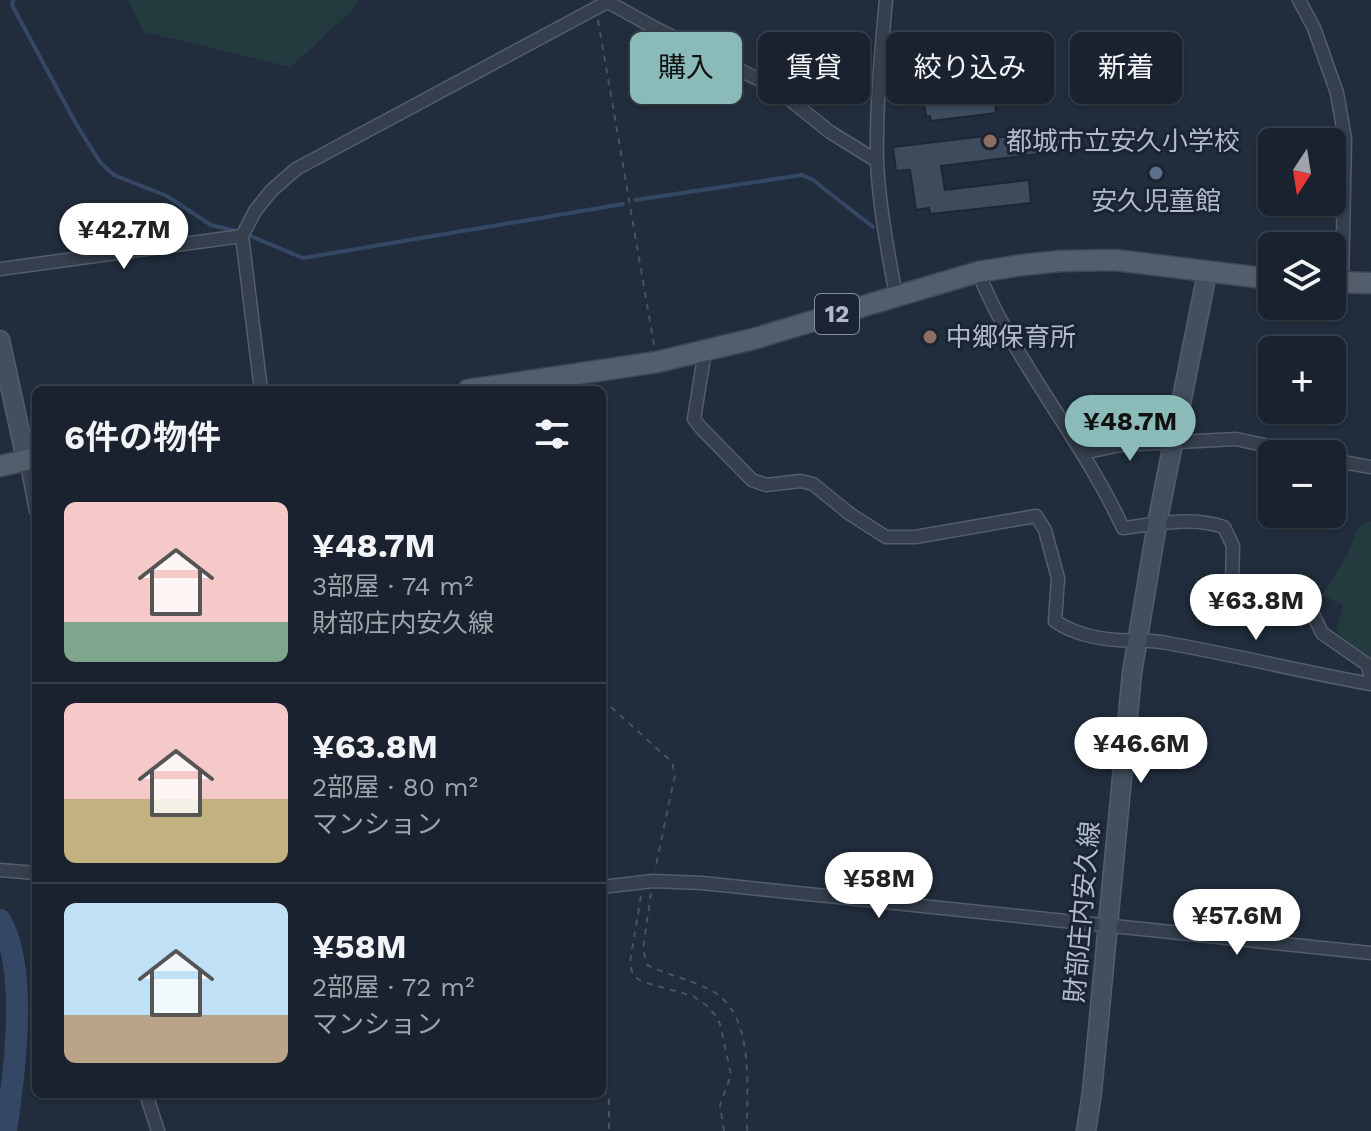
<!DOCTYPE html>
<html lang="ja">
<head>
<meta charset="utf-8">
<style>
  :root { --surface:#19222e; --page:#262f3a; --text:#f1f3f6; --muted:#9fa4aa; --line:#373f4a; --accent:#8bbbb9 }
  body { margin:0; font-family:"Work Sans","Noto Sans JP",sans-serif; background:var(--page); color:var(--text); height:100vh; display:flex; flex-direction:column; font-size:30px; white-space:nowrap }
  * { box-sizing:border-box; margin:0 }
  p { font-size:26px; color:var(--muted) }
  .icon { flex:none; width:44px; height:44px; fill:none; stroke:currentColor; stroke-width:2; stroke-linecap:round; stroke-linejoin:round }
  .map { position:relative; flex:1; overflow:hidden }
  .panel { position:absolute; left:32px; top:386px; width:574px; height:712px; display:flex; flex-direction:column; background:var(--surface); border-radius:12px; box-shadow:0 2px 6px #0004,0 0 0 2px var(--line) }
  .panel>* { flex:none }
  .guide { position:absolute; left:630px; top:32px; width:620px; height:72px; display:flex; gap:16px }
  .needle { width:52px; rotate:192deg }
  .controls { position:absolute; left:1258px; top:128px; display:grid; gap:16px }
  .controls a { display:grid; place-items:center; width:88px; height:88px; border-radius:12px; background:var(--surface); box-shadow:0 2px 6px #0004,0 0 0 2px var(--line); font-size:40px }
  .price { position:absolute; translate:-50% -68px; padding:0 18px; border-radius:28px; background:#fff; color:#222; font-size:26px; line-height:52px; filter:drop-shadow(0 2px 4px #0008) }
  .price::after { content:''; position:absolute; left:50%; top:48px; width:24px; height:18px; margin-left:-12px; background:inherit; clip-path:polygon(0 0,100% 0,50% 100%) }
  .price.on { background:var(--accent); color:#111 }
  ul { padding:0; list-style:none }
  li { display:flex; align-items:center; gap:24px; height:200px; padding:0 32px }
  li+li { border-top:2px solid var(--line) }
  li span { display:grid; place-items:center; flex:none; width:224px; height:160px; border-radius:12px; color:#555 }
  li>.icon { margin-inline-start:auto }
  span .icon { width:96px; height:96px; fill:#fffc; stroke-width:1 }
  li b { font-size:34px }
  h2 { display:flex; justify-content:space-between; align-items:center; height:96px; padding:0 32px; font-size:34px }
  .tag { padding:0 28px; border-radius:12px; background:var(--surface); box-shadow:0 2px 6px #0004,0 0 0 2px var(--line); font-size:28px; line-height:72px }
  .tag.on { background:var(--accent); color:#111 }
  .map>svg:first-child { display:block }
  .green { fill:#233b3e }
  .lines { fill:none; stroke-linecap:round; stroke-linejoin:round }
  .stream { stroke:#344865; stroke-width:4 }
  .river { stroke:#344865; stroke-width:22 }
  .building { fill:#3d4b5d; stroke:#1c2634; stroke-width:2 }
  .street-casing { stroke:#535d6b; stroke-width:15 }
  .secondary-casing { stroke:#535d6b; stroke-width:21 }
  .primary-casing { stroke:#3e4856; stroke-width:23 }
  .path { stroke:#41585b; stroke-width:2; stroke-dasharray:6 6; stroke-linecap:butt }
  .street { stroke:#353f4d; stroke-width:12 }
  .secondary { stroke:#434e60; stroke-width:18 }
  .primary { stroke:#535e6d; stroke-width:20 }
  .education-dot { fill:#8d6e63; stroke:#1a2432; stroke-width:3 }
  .service-dot { fill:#5c6f8a; stroke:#1a2432; stroke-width:3 }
  .labels { text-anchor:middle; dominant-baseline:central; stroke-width:6; stroke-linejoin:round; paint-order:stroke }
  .shield { fill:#1a2432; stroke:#838d9c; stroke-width:2 }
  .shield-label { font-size:24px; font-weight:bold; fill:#b0bac9 }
  .poi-label { font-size:26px; fill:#b0bac9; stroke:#1a2432; text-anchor:start }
  .street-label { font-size:26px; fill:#b0bac9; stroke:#1a2432 }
</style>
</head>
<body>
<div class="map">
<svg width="1371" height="1131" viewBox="0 0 1371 1131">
  <rect width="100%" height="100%" fill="#212d3d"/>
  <path class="green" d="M128 0H359L352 10 291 67 144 32Z
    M1371 521V659L1339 637 1337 627 1343 605 1322 595 1348 554 1358 527Z"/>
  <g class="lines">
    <path class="stream" d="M13 0 12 5 75 122 100 162 114 175 167 196 211 225 236 231
      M635 200 802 175 813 180 873 227
      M248 235 303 258 623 204"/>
    <path class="river" d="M0 920C29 969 14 1076 6 1131"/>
  </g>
  <path class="building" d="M990 62 996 113 931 121 930 116 926 117 921 73 925 72V70Z
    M1061 130 1064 151 941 166 945 190 1029 180 1031 203 930 214 929 208 916 210 910 170 896 171 893 147 985 136 986 139Z"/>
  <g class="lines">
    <g class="street-casing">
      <path id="street" d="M886 0C881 53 876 108 877 161 879 206 888 252 896 296
        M1299 0 1314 28 1337 93 1345 139 1342 282
        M608 2 655 28 774 87 830 132 877 161
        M0 269 242 236
        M978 272C1015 363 1082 439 1123 528 1157 524 1191 516 1224 527L1233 546 1232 581 1240 591 1311 610 1322 633 1368 665 1371 680
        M705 351 694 419 701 428 752 480 766 485 801 481 813 484 850 514 886 537H915L1036 516 1045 530 1058 578 1055 621C1072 633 1097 639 1118 640 1135 641 1151 640 1167 643 1235 655 1303 672 1371 684
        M261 390 242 236 255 211 271 191 296 169 611 0
        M1083 453 1121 445 1236 439 1306 454
        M26 459 36 511
        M1332 460 1371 467
        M0 870 36 873
        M602 887 653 881 702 883 1371 953
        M146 1094 158 1131"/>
    </g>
    <g class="secondary-casing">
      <path id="secondary" d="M0 340 26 459
        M1086 1131 1092 1092 1132 673 1157 524 1207 273"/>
    </g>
    <g class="primary-casing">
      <path id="primary" d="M1332 282 1371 283
        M468 390 657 362 753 339 978 272 1022 265 1061 261 1115 260 1272 279
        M0 466 36 458"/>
    </g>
    <path class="path" d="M598 20 654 345
      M602 699 672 762 675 775 655 870
      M651 893 643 949 647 965C668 975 692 980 712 991 756 1015 746 1089 747 1131
      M641 896 630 962C631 973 634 977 643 982L693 996 706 1005 715 1015 720 1024 731 1075 720 1105 724 1131
      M602 1090 609 1097V1131"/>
    <use href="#street" class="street"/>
    <use href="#secondary" class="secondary"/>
    <use href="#primary" class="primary"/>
  </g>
  <g class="education-dot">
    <circle cx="990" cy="141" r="8"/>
    <circle cx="930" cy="337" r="8"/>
  </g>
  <circle class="service-dot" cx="1156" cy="173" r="8"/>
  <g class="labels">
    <rect class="shield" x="815" y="294" width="44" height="40" rx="6"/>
    <g class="shield-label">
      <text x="837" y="314">12</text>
    </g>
    <g class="poi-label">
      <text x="1006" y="141">都城市立安久小学校</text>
      <text x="1156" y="201" text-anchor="middle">安久児童館</text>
      <text x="946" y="337">中郷保育所</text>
    </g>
    <g class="street-label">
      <text transform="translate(1082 912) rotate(-85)">財部庄内安久線</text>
    </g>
  </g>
</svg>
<div class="controls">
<a><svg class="needle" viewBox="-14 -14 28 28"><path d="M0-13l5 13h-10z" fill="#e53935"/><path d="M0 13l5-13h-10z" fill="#9fa4aa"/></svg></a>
<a><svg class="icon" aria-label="layers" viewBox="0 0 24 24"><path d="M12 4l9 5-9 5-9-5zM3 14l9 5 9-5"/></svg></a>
<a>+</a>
<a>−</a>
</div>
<b class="price" style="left:124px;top:271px">¥42.7M</b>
<b class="price on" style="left:1130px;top:463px">¥48.7M</b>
<b class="price" style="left:1256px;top:642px">¥63.8M</b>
<b class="price" style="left:1141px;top:785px">¥46.6M</b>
<b class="price" style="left:879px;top:920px">¥58M</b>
<b class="price" style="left:1237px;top:957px">¥57.6M</b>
<div class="guide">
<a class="tag on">購入</a>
<a class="tag">賃貸</a>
<a class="tag">絞り込み</a>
<a class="tag">新着</a>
</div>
<section class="panel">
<h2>6件の物件<svg class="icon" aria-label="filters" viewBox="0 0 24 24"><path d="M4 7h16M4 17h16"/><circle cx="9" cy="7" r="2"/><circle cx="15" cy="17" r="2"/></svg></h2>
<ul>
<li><span style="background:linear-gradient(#f6c9c9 75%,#7fa58c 0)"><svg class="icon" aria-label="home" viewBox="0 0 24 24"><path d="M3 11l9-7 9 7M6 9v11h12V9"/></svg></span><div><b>¥48.7M</b><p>3部屋 · 74 m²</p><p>財部庄内安久線</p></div></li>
<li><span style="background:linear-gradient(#f6c9c9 60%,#c2b280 0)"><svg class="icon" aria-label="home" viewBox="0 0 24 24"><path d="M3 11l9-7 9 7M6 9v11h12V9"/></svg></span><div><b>¥63.8M</b><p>2部屋 · 80 m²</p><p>マンション</p></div></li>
<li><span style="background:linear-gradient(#bfe0f5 70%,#b9a48a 0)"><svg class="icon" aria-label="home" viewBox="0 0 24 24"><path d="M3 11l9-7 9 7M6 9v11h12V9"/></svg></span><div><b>¥58M</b><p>2部屋 · 72 m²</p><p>マンション</p></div></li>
</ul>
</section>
</div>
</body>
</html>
